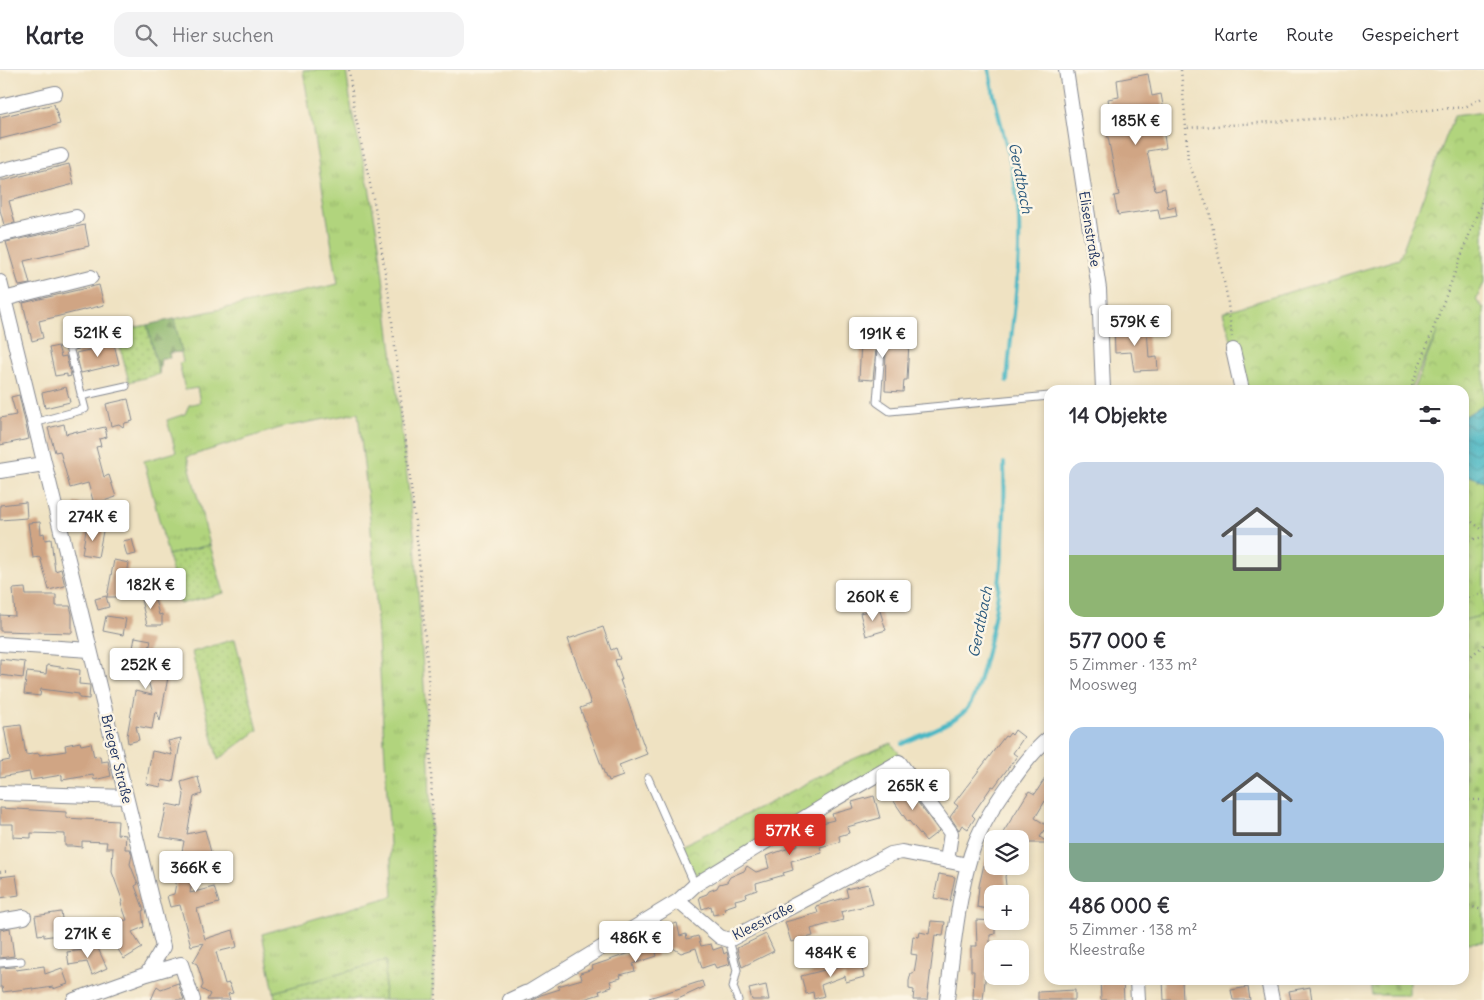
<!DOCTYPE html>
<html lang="de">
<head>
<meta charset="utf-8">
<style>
  :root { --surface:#fff; --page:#f2f2f3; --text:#2b2b33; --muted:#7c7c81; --line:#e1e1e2; --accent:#d93025 }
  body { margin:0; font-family:Delius,sans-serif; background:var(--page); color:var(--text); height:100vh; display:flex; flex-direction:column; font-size:19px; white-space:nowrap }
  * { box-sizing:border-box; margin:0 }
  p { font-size:16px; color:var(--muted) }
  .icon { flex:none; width:28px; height:28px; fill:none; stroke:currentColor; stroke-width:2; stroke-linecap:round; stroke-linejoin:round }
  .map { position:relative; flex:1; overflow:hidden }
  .side { position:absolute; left:1044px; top:315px; width:425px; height:600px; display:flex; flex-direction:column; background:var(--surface); border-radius:15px; box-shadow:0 2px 8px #0003 }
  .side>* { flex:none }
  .buttons { position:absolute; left:984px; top:760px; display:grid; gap:10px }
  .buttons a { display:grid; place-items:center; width:45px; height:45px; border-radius:10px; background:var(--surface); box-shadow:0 2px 8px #0003; font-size:25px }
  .price { position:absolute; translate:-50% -42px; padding:0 11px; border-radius:5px; background:#fff; color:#222; font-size:16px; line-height:32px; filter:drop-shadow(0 1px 2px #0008) }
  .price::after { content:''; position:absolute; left:50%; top:30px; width:15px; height:11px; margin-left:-8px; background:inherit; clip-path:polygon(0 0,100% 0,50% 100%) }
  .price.active { background:var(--accent); color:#fff }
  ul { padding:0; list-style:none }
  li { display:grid; align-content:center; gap:10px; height:265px; padding:0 25px }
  li span { display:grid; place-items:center; height:155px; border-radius:15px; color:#555 }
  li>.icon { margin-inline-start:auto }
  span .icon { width:90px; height:90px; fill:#fffc; stroke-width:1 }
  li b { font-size:21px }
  h2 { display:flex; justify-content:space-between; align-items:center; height:60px; padding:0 25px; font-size:21px }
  header { display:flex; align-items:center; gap:30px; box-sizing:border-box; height:70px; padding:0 25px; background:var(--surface); border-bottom:1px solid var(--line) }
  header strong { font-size:24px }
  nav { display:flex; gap:28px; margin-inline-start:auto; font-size:18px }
  .search { width:350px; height:45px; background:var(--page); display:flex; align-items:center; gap:12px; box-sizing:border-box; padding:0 18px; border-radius:15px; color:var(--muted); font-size:19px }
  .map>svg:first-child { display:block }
  .grass { fill:url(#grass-tufts); stroke:#66826e }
  .forest { fill:url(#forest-firs); stroke:#547265 }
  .cemetery { fill:url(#cemetery-stones); stroke:#66826e }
  .park { fill:url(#park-crowns); stroke:#66826e }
  .garden { fill:url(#garden-dots); stroke:#66826e }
  .water { fill:url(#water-waves); stroke:#327391 }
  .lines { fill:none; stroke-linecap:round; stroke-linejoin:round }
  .stream { stroke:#49b7c4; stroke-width:4 }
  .building { fill:#d0a584 }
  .lane-casing { stroke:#858890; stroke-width:9 }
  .street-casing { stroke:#858890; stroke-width:16 }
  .path { stroke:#858890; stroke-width:2.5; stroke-dasharray:1 4; stroke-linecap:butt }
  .lane { stroke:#fff; stroke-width:7 }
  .street { stroke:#fff; stroke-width:14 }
  .labels { text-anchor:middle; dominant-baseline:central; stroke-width:5; stroke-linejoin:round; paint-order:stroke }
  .street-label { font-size:14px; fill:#1b2f5e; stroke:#fcf5e5 }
  .water-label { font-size:15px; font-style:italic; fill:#29587d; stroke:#fcf5e5 }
</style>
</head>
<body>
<header>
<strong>Karte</strong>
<div class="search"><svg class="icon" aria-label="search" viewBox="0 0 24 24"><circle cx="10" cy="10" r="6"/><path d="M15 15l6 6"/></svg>Hier suchen</div>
<nav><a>Karte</a><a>Route</a><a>Gespeichert</a></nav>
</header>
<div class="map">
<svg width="1484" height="930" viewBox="0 0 1484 930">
  <defs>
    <pattern id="grass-tufts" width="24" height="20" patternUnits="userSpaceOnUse" patternTransform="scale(1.25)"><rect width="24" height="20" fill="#b1d47d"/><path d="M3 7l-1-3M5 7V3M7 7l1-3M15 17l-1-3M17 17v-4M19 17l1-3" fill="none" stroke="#98b66e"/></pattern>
    <pattern id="forest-firs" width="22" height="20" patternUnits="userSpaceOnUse" patternTransform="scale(1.25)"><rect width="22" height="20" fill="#8cb66c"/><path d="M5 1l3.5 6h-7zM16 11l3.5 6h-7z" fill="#72945c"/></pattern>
    <pattern id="cemetery-stones" width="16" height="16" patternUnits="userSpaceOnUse" patternTransform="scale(1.25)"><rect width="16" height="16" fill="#b1d47d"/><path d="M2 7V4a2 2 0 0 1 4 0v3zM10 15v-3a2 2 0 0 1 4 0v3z" fill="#98b66e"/></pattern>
    <pattern id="park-crowns" width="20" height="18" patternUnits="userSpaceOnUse" patternTransform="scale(1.25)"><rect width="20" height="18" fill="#b1d47d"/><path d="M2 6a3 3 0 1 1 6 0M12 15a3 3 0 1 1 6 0" fill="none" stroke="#98b66e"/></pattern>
    <pattern id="garden-dots" width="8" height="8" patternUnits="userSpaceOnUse" patternTransform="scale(1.25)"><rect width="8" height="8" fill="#b1d47d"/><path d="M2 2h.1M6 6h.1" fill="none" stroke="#98b66e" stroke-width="1.8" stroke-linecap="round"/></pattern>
    <pattern id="water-waves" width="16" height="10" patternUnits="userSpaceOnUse" patternTransform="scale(1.25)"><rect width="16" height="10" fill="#49b7c4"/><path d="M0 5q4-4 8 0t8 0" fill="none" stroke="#3c95a2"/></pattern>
  </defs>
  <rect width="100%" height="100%" fill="#fcf5e5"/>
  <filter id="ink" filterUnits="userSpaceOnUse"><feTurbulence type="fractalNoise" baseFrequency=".02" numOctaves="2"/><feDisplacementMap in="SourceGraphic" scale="10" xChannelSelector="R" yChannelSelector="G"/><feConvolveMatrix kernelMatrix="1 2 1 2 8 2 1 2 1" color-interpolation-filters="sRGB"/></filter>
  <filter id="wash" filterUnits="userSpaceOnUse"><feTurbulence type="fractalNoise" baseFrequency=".0096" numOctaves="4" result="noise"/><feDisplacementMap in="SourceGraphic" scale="20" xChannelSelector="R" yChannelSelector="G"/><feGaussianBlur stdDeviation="1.12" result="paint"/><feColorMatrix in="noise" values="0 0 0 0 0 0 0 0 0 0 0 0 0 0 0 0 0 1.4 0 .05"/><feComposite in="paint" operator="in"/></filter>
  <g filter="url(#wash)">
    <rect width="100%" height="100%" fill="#efe2c2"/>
    <path class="grass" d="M303 0H346L352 42 369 117 379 174 415 472 429 695 434 883 433 930H384L386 891 274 922 262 864 393 826 374 500 370 448 358 343 283 357 187 387 210 475 168 485 144 391 176 382 167 350 185 344 189 335 200 332 197 318 185 320 179 293 183 292 174 249 338 214Z"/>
    <path class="forest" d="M174 249 182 282 169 283 170 288H161L159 304 147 255Z"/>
    <path class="cemetery" d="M1484 545V872L1464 873V550Z
      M1369 910H1409V925H1372Z"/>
    <path class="park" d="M1484 42V213L1476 230 1484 239V334L1464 347V320H1413L1438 261 1410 320H1246L1223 242 1399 189 1454 46Z
      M1464 404 1484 411V545L1464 550Z
      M891 673 901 686 697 807 694 804 682 776 687 773 769 733 849 691Z"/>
    <path class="garden" d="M147 255 159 304 129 312 116 261Z
      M210 475 224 523 180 534 168 485Z
      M235 569 258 660 218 690 192 582Z
      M386 891 384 930H275L274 922Z"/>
    <path class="water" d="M1484 334V411L1464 404V347Z"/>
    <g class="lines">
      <path class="stream" d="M989 0C997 49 1017 101 1019 150 1021 204 1011 258 1007 311
        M902 674C918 666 956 652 966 640 975 629 978 614 982 601 1001 534 1006 462 1004 393"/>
    </g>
    <g id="blocks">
      <path class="building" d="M1148 4 1152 26 1161 24 1165 46H1161L1166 78 1147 81 1155 120 1165 118 1168 138 1175 136 1177 146 1160 149 1158 139 1118 145 1114 126 1119 125 1103 41 1110 40 1108 29 1119 27 1117 10Z
        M54 34 60 54 0 69V47Z
        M69 94 74 114 9 131 15 153 4 155 0 140V110H5Z
        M85 155 89 176 24 191 30 214 19 216 6 172Z
        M99 215 104 235 39 251 43 268 32 271 23 233Z
        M1130 254V260L1147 259 1149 288 1157 287 1158 300 1134 301 1131 282 1115 283 1114 255Z
        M858 255 874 256 873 271 909 272 907 310H904L903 322 885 321 886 280 882 275H878L876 279 873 310 859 309 861 271 857 270Z
        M114 274 119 294 81 303 76 283Z
        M58 276 61 287 66 286 71 306 67 307V304L55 306 49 278Z
        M66 317 70 332 45 338 42 323Z
        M19 325 29 369 0 375V348L16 345 11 327Z
        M128 329 133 351 125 353 123 357 119 354 111 356 106 334Z
        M64 354 66 364 77 361V363L105 357 107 367 99 369 101 376 96 377 104 407 109 405 116 427 94 434 88 413 70 418 60 381 55 382 48 358Z
        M26 432 27 448 0 450V435Z
        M75 433 90 436 87 452 72 449Z
        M40 452 41 464 44 463 45 470 51 469 55 501 61 499 65 516 49 520 40 487 33 488 28 453Z
        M104 456 98 487 82 484 86 460Z
        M132 469 136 484 127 486 123 471Z
        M114 490 129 493 123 527H107Z
        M25 518 26 525H56V536H70L72 544V563L0 561V545L15 546 13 519Z
        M150 522 151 527 154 526 159 545 162 544V555H147L140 525Z
        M106 526 109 537 98 540 95 529Z
        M875 539 876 542 880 541 886 560 866 566 860 543Z
        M106 546 126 549 123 565 103 561Z
        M603 557 611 580 616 578 620 589 615 590 622 610H620L647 684 619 695 623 706 609 711 608 708H606L580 638 591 634 568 569Z
        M135 567 151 570 145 599 165 593 168 607 160 651 157 642H155L152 659 136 656 139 670 128 673 127 666 135 621 152 625 145 599 144 603 129 600Z
        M0 589 25 592 23 608 0 605Z
        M47 595 80 600 79 614 90 615 89 629 79 628V624L41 619 40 626 24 624 27 602 46 604Z
        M21 655 26 685 39 683V685L66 681 65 675 80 672 81 675 91 673 94 687 100 686 101 692 108 691 111 706 94 710 93 705 62 710V705L31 710 29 702 0 707V692L10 690 4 657Z
        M1015 660 1024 667 1013 683 1017 686 994 717 992 716 972 745 975 748 968 759 962 755 959 760 950 747 958 736 954 733 1005 666 1007 667 1010 663 1012 665Z
        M181 668 173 712 162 710 161 717 146 714 152 681 172 685 168 671Z
        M1049 702V734L1045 731 1035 748 1048 756 1040 767 1048 773H1020V769H999L1029 721 1035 724Z
        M198 707 202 724 194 727 187 764 205 760 211 782 197 786 190 823 214 817 219 833 197 839 205 869 233 860 237 877 216 882 225 914 229 913 233 923 228 924 230 930H207L210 924 201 919 203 915 202 910 197 894 193 892 204 873 191 876 180 835 170 837 167 826 174 824 184 771 160 767 167 734 182 737 184 725 181 712Z
        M902 711 939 761 926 771 909 751 908 752 887 721Z
        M874 726 880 748 847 757 849 763 839 766 840 772 820 777 822 783 791 791 793 800 783 803 784 805 756 813 757 820 746 824 747 827 735 830 736 834 724 838 725 841 723 843 713 845 711 836 702 839 699 827 707 824 709 821 717 818 719 814 727 812 730 807 744 801 747 796 756 802 769 798 766 786 798 775 796 767 815 761 814 755 834 750 832 744 854 738 852 732Z
        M0 738 66 742V748L118 751 117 764 126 765 125 779H130L132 785 130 794 138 814 135 816 144 840 142 841 144 857 132 862 142 878 124 889 102 854 127 850 121 833 123 832 112 802 113 778H106L107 772 82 771V777L73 776H65V764L31 763V768L13 767V754H0Z
        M988 777 992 778V796H1007L1005 807 1007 824H992V840L977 837 979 816Z
        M939 804 955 807 950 831 934 828Z
        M16 805 19 825 0 828V807Z
        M868 814 873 834 841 842 843 850 811 859 813 866 791 872 785 852 818 843 816 836 848 827 846 819Z
        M61 842 64 862H58L59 865 44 867V864L38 865 35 846Z
        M976 850 995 851V864L990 865V901H986L983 930H973L974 901H971V876H977Z
        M931 851 945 852 943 866 935 865 927 930H913L914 920 909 919V911L911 903H914L917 885 911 884 913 866 919 867 920 862 929 864Z
        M677 853 680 866 686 864 687 869 698 866 701 876 711 874 713 880 722 877 724 884 727 882 730 894 716 898 714 894 702 898 696 878 681 883 673 878 656 883 657 886 633 894 635 901 620 905 621 908 610 911 612 917 599 921 600 924 581 930H532L541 925 560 919 558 916 582 909 580 903 593 899 592 896 630 883 627 874 651 867 650 861Z
        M10 858 14 886 0 888V860Z
        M766 864 774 881 742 897 737 878Z
        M96 874 107 898 92 905 87 892 69 895 67 882 83 880Z
        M860 891 864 907 846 912 845 906 821 915 824 926 814 929 813 922 806 924 801 906Z
        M44 896 45 904 62 898 68 914 53 919V917L33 920V918L3 922 2 917H0V898L15 897 16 900Z
        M1100 910H1123L1124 930H1101Z
        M1163 910H1182L1183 930H1164Z
        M702 911 704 917 676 930H649V928Z
        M178 913 184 930H151L157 916 161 919Z
        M766 915 769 930H752L749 919Z
        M1248 917 1250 930H1233L1231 920Z
        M1310 917 1312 930H1291L1289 921Z
        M1075 920V930H1038V922Z"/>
    </g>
  </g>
  <g filter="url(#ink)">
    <use href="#blocks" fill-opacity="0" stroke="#858890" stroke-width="1"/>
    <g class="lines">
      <g class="lane-casing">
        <path id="lane" d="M881 280 877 332 890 341 1049 326
          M81 326 126 316
          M34 353 85 339 69 277 105 269
          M648 708 695 815
          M729 870 737 900 733 917 738 930
          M0 893 21 891"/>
      </g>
      <g class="street-casing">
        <path id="street" d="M1066 0 1099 219 1103 320
          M0 36 55 23
          M0 101 61 86
          M0 165 76 147
          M0 212 163 877 147 904 74 930
          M4 229 91 207
          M1233 280 1242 320
          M0 401 44 394
          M0 574 90 580
          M0 723 126 727
          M678 831 720 867 729 870 891 784 902 782 968 795
          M0 851 24 847
          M147 904 181 894 193 930
          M1137 910 1138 930
          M1268 910 1272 930
          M510 930 525 923 529 922 678 831 695 815 835 729 899 692 951 763 947 791
          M947 930C951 893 955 857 962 821 965 806 968 791 974 776 983 752 998 729 1014 708 1024 694 1035 679 1049 668"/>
      </g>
      <path class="path" d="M349 0 355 44 375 137 390 234 418 478 428 605 432 733 436 930
        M1181 0 1186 58 1342 47 1465 37 1484 27
        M1186 58 1188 92 1209 140 1227 226 1232 267
        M1410 320 1484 126
        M1464 446 1484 461
        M1464 471 1484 467
        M1464 529 1484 524
        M1464 592 1484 575
        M1464 730H1484
        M0 802 8 801
        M1464 834 1482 840"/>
      <use href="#lane" class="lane"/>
      <use href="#street" class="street"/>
    </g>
  </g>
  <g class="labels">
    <g class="street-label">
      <text transform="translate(1090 159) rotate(81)">Elisenstraße</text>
      <text transform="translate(117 689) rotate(76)">Brieger Straße</text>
      <text transform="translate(763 851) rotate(-27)">Kleestraße</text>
    </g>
    <g class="water-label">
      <text transform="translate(1021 108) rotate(79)">Gerdtbach</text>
      <text transform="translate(980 552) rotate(-79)">Gerdtbach</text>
    </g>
  </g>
</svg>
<div class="buttons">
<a><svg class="icon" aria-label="layers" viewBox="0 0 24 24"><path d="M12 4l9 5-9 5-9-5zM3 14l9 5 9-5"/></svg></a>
<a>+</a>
<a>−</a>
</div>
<b class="price" style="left:1136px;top:76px">185K €</b>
<b class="price" style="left:1135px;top:277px">579K €</b>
<b class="price" style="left:98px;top:288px">521K €</b>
<b class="price" style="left:883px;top:289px">191K €</b>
<b class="price" style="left:93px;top:472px">274K €</b>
<b class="price" style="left:151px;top:540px">182K €</b>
<b class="price" style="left:873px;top:552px">260K €</b>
<b class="price" style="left:146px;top:620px">252K €</b>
<b class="price" style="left:913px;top:741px">265K €</b>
<b class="price active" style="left:790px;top:786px">577K €</b>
<b class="price" style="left:196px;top:823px">366K €</b>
<b class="price" style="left:88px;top:889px">271K €</b>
<b class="price" style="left:636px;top:893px">486K €</b>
<b class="price" style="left:831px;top:908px">484K €</b>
<section class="side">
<h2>14 Objekte<svg class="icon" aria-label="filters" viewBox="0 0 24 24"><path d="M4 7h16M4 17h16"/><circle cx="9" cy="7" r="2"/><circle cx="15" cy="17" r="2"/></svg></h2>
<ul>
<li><span style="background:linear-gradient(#c9d6e8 60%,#8fb573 0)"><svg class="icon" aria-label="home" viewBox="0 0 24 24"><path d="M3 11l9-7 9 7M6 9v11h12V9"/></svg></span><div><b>577 000 €</b><p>5 Zimmer · 133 m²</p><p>Moosweg</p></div></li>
<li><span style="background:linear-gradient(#a9c7e8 75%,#7fa58c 0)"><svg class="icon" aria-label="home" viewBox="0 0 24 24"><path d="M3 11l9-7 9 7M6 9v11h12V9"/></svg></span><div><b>486 000 €</b><p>5 Zimmer · 138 m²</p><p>Kleestraße</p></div></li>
</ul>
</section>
</div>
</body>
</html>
